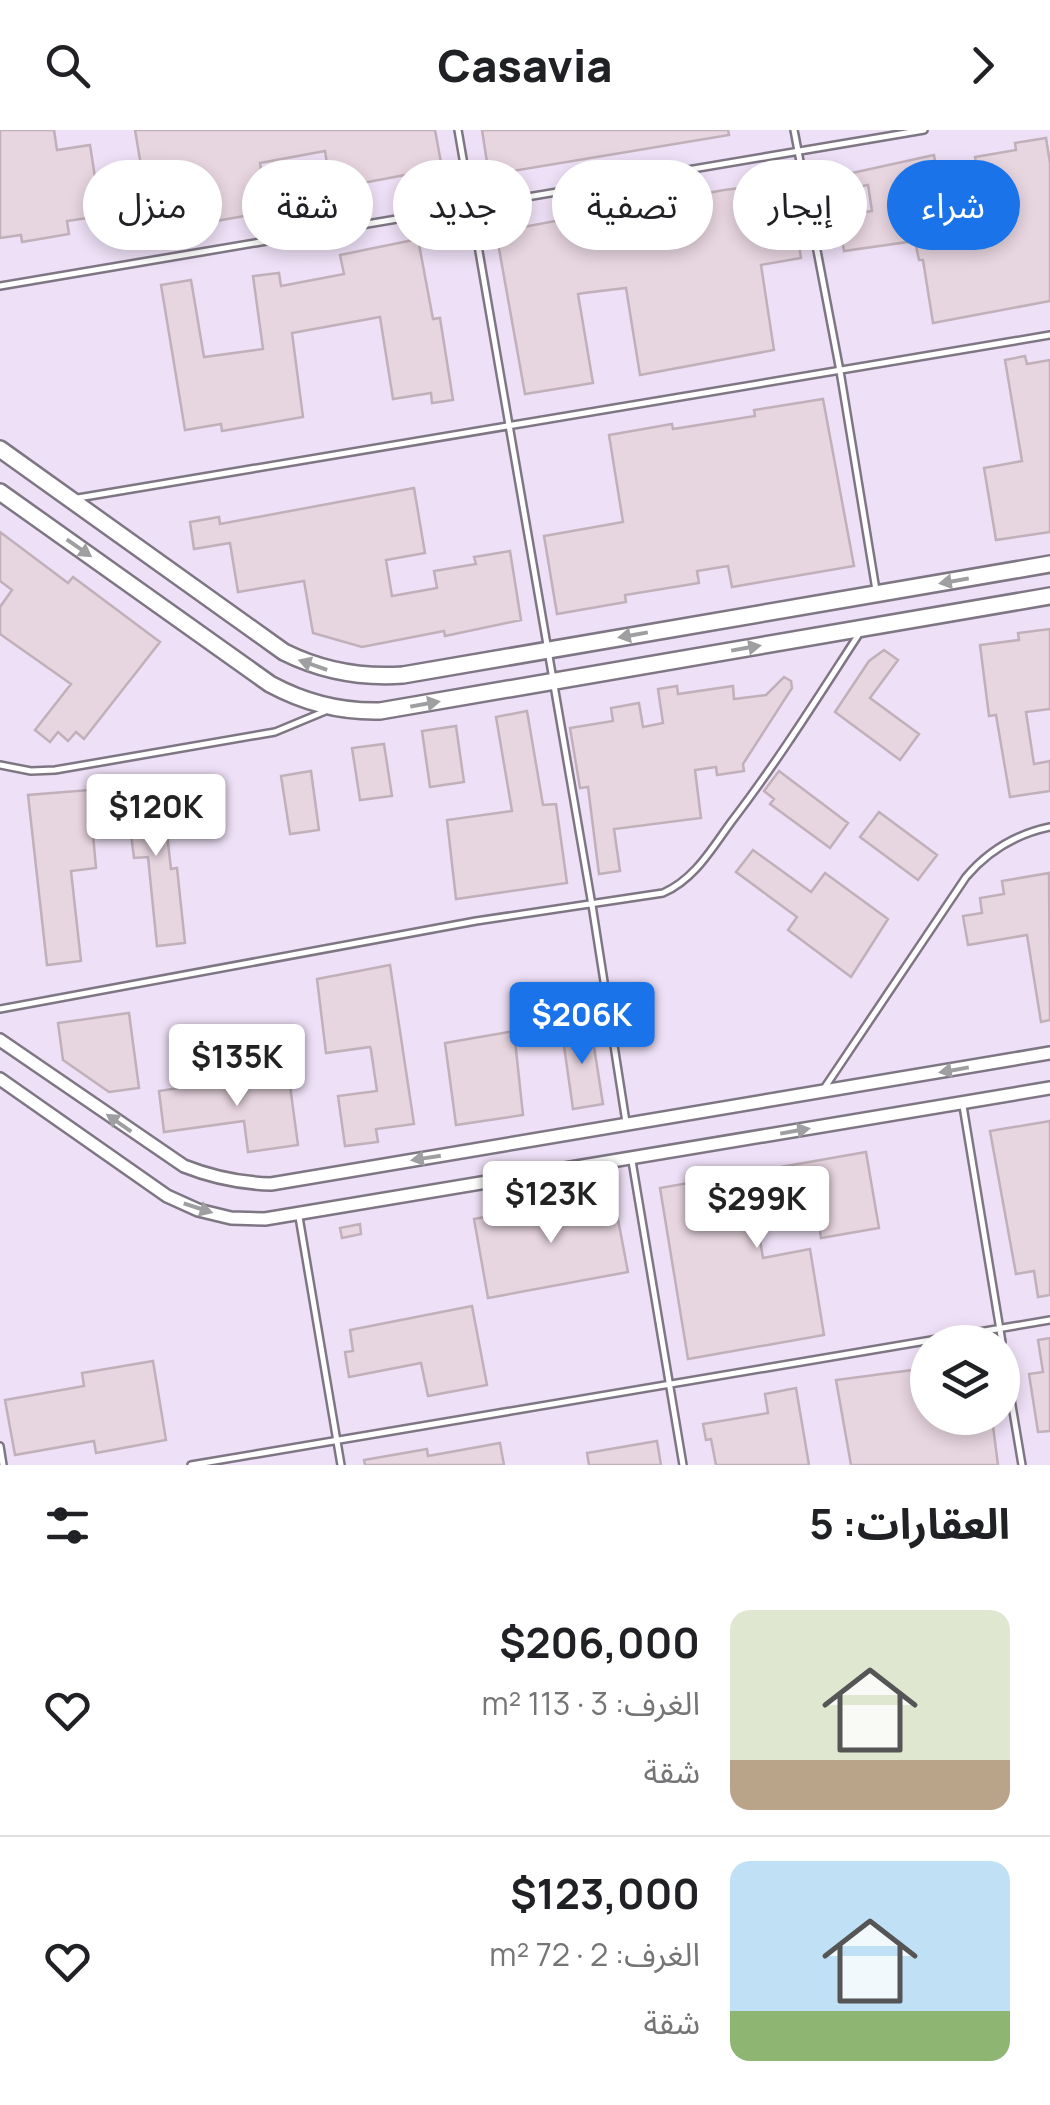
<!DOCTYPE html>
<html lang="ar">
<head>
<meta charset="utf-8">
<style>
  :root { --surface:#fff; --page:#f6f6f6; --text:#202124; --muted:#757577; --line:#e0e0e0; --accent:#1a73e8 }
  body { margin:0; font-family:Manrope,"Noto Sans Arabic",sans-serif; background:var(--page); color:var(--text); direction:rtl; height:100vh; display:flex; flex-direction:column; font-size:38px; white-space:nowrap }
  * { box-sizing:border-box; margin:0 }
  p { font-size:32px; color:var(--muted) }
  .icon { flex:none; width:55px; height:55px; fill:none; stroke:currentColor; stroke-width:2; stroke-linecap:round; stroke-linejoin:round }
  .map { position:relative; height:1335px; overflow:hidden; direction:ltr }
  .sheet { display:flex; flex-direction:column; background:var(--surface); flex:1 }
  .sheet>* { flex:none }
  .guide { position:absolute; left:30px; top:30px; width:990px; height:90px; direction:rtl; display:flex; gap:20px }
  .controls { position:absolute; left:910px; top:1195px; display:grid; gap:20px }
  .controls a { display:grid; place-items:center; width:110px; height:110px; border-radius:50%; background:var(--surface); box-shadow:0 5px 15px #0003; font-size:50px }
  .price { position:absolute; translate:-50% -85px; padding:0 22px; border-radius:10px; background:#fff; color:#222; font-size:32px; line-height:65px; filter:drop-shadow(0 2px 5px #0008) }
  .price::after { content:''; position:absolute; left:50%; top:60px; width:30px; height:22px; margin-left:-15px; background:inherit; clip-path:polygon(0 0,100% 0,50% 100%) }
  .price.active { background:var(--accent); color:#fff }
  ul { padding:0; list-style:none }
  li { display:flex; align-items:center; gap:30px; height:250px; padding:0 40px }
  li+li { border-top:2px solid var(--line) }
  li span { display:grid; place-items:center; flex:none; width:280px; height:200px; border-radius:20px; color:#555 }
  li>.icon { margin-inline-start:auto }
  span .icon { width:120px; height:120px; fill:#fffc; stroke-width:1 }
  li b { font-size:42px }
  h2 { display:flex; justify-content:space-between; align-items:center; height:120px; padding:0 40px; font-size:42px }
  .pill { padding:0 35px; border-radius:45px; background:var(--surface); box-shadow:0 5px 15px #0003; font-size:35px; line-height:90px }
  .pill.active { background:var(--accent); color:#fff }
  header { display:flex; justify-content:space-between; align-items:center; height:130px; padding:0 40px; background:var(--surface); font-size:45px; font-weight:800 }
  .map>svg:first-child { display:block }
  .built { fill:#eee0f6; fill-rule:evenodd }
  .building { fill:#e7d5df; stroke:#c1b0b9; stroke-width:2.5 }
  .lines { fill:none; stroke-linecap:round; stroke-linejoin:round }
  .lane-casing { stroke:#7f7684; stroke-width:10 }
  .street-casing { stroke:#7f7684; stroke-width:16 }
  .secondary-casing { stroke:#7f7684; stroke-width:20 }
  .lane { stroke:#fff; stroke-width:5 }
  .street { stroke:#fff; stroke-width:11 }
  .secondary { stroke:#fff; stroke-width:15 }
  .oneway { fill:#9f9ea0 }
</style>
</head>
<body>
<header><svg class="icon" aria-label="forward" viewBox="0 0 24 24"><path d="M9 5l7 7-7 7"/></svg>Casavia<svg class="icon" aria-label="search" viewBox="0 0 24 24"><circle cx="10" cy="10" r="6"/><path d="M15 15l6 6"/></svg></header>
<div class="map">
<svg width="1050" height="1335" viewBox="0 0 1050 1335">
  <rect width="100%" height="100%" fill="#f7edfd"/>
  <path class="built" d="M0 0H1050V1335H0ZM928 1212H1002V1288H928Z"/>
  <path class="building" d="M0 0H54L57 20 90 15 101 86 67 91 69 104 22 112 21 105 0 108Z
    M135 0H435L442 38 331 59 325 21 260 33 268 82 216 91 212 72 149 83Z
    M482 0H728L729 5 489 45Z
    M1046 8 1050 33V171L933 193 923 130H919L915 111 844 121 838 86 872 81 868 55 831 62 829 48 934 25 948 109 988 103 975 27 1016 20 1015 13Z
    M789 52 801 128 761 135 774 220 640 245 626 158 584 163 578 164 593 253 525 264 496 102 724 60Z
    M418 109 433 189 440 188 453 270 432 273 431 263 393 269 380 187 292 203 303 287 222 301 221 294 185 300 161 155 191 150 204 227 263 219 253 146 279 143 281 156 344 144 340 125Z
    M1025 226 1027 234 1050 230V402L996 410 984 338 1022 331 1005 230Z
    M823 269 854 436 732 457 728 436 697 441 699 453 625 465 626 472 557 484 544 406 623 392 609 305 672 294 673 299 755 286 754 280Z
    M414 358 425 423 386 430 392 466 437 458 434 441 476 434 474 427 510 421 521 490 445 506 444 501 362 517 313 503 304 451 238 462 230 413 194 419 190 392 219 387 220 394Z
    M0 402 68 453 73 447 160 512 84 609 76 602 68 611 58 602 50 612 35 600 71 554 0 504V477L12 460 0 451Z
    M1050 499V579L1026 582 1034 634 1050 631V661L1010 667 996 585 989 586 980 515 1019 510 1018 503Z
    M884 520 898 530 870 568 919 604 900 630 835 582 869 531Z
    M784 547 791 551 792 558 743 634 744 641 717 645 716 637 695 640 701 688 614 699 620 741 599 744 588 657 580 658 570 598 613 591 611 578 639 573 643 597 663 593 658 559 677 556 678 564 733 556 734 569 766 565Z
    M527 581 543 675 556 674 567 753 456 769 447 690 512 681 496 587Z
    M456 596 464 652 430 657 422 601Z
    M384 614 392 666 360 670 352 618Z
    M311 641 319 700 290 704 281 646Z
    M779 641 848 693 830 718 770 674 774 669 764 661Z
    M161 652 171 739 177 738 185 813 157 816 148 727 134 728 125 656Z
    M89 660 96 738 71 741 81 831 47 835 28 665Z
    M879 682 937 725 918 750 860 707Z
    M753 720 811 762 825 743 888 789 851 847 788 800 797 787 736 742Z
    M1049 743 1050 890 1041 892 1027 805 968 815 963 786 982 783 980 768 1004 764 1002 751Z
    M390 835 414 994 376 999 378 1012 345 1016 338 966 377 961 371 920 370 917 326 923 317 849Z
    M129 883 139 958 109 962 63 930 58 893Z
    M580 892 582 905 592 904 603 974 573 979 561 895Z
    M514 901 523 985 456 995 445 913Z
    M288 941 298 1015 248 1022 244 991 164 1002 159 961Z
    M1050 991V1165L1038 1167 1034 1141 1016 1144 990 1001Z
    M866 1022 879 1098 821 1108 816 1075 756 1086 763 1128 810 1119 824 1205 688 1229 660 1058Z
    M613 1063 628 1142 488 1168 474 1089Z
    M360 1094 361 1104 342 1108 340 1098Z
    M472 1176 487 1255 428 1266 421 1233 349 1247 345 1222 353 1221 350 1200Z
    M1050 1208V1301L1038 1302 1029 1244 1043 1242 1038 1210Z
    M153 1231 166 1310 96 1323 94 1311 15 1325 5 1270 84 1256 82 1243Z
    M928 1238V1288H992L998 1335H851L836 1250Z
    M796 1258 809 1335H716L711 1309 706 1310 703 1294 768 1283 765 1264Z
    M657 1311 661 1335H589L587 1323Z
    M500 1313 504 1335H365L364 1330 427 1319 428 1326Z"/>
  <g class="lines">
    <g class="lane-casing">
      <path id="lane" d="M458 0 592 775 626 992
        M794 0 840 241 876 460
        M0 156 924 0
        M78 368 1050 205
        M0 635 31 641 55 640 275 602 328 580
        M0 879 476 791 663 763C695 749 712 718 732 691 778 631 818 567 859 504
        M823 960 966 747C989 720 1016 704 1050 697
        M963 976 1002 1212
        M632 1031 683 1335
        M299 1087 341 1335
        M1002 1216 1022 1335
        M0 1316 3 1335
        M191 1335 1050 1190"/>
    </g>
    <g class="street-casing">
      <path id="street" d="M0 910 184 1036C214 1048 240 1053 271 1054L1050 923
        M0 949 167 1066 198 1080 231 1088 265 1089 1050 958"/>
    </g>
    <g class="secondary-casing">
      <path id="secondary" d="M0 319 284 522C322 541 360 548 403 545L1050 434
        M0 362 270 554C305 573 340 582 380 581L1050 466"/>
    </g>
    <use href="#lane" class="lane"/>
    <use href="#street" class="street"/>
    <use href="#secondary" class="secondary"/>
  </g>
  <defs><path id="oneway-solid" d="M-6-.8H1V-3.2L6.5 0L1 3.2V.8H-6Z" transform="scale(2.5)"/></defs>
  <g class="oneway">
    <use href="#oneway-solid" transform="translate(79 418) rotate(35)"/>
    <use href="#oneway-solid" transform="translate(954 451) rotate(170)"/>
    <use href="#oneway-solid" transform="translate(633 505) rotate(170)"/>
    <use href="#oneway-solid" transform="translate(746 518) rotate(-10)"/>
    <use href="#oneway-solid" transform="translate(313 535) rotate(-161)"/>
    <use href="#oneway-solid" transform="translate(425 574) rotate(-10)"/>
    <use href="#oneway-solid" transform="translate(954 940) rotate(170)"/>
    <use href="#oneway-solid" transform="translate(119 993) rotate(-145)"/>
    <use href="#oneway-solid" transform="translate(795 1001) rotate(-10)"/>
    <use href="#oneway-solid" transform="translate(426 1028) rotate(171)"/>
    <use href="#oneway-solid" transform="translate(198 1078) rotate(18)"/>
  </g>
</svg>
<div class="controls">
<a><svg class="icon" aria-label="layers" viewBox="0 0 24 24"><path d="M12 4l9 5-9 5-9-5zM3 14l9 5 9-5"/></svg></a>
</div>
<b class="price" style="left:156px;top:729px">$120K</b>
<b class="price active" style="left:582px;top:937px">$206K</b>
<b class="price" style="left:237px;top:979px">$135K</b>
<b class="price" style="left:551px;top:1116px">$123K</b>
<b class="price" style="left:757px;top:1121px">$299K</b>
<div class="guide">
<a class="pill active">شراء</a>
<a class="pill">إيجار</a>
<a class="pill">تصفية</a>
<a class="pill">جديد</a>
<a class="pill">شقة</a>
<a class="pill">منزل</a>
</div>
</div>
<section class="sheet">
<h2>العقارات: 5<svg class="icon" aria-label="filters" viewBox="0 0 24 24"><path d="M4 7h16M4 17h16"/><circle cx="9" cy="7" r="2"/><circle cx="15" cy="17" r="2"/></svg></h2>
<ul>
<li><span style="background:linear-gradient(#dfe7d0 75%,#b9a48a 0)"><svg class="icon" aria-label="home" viewBox="0 0 24 24"><path d="M3 11l9-7 9 7M6 9v11h12V9"/></svg></span><div><b>$206,000</b><p>الغرف: 3 · 113 m²</p><p>شقة</p></div><svg class="icon" aria-label="heart" viewBox="0 0 24 24"><path d="M12 20l-8-8c-3-5 5-10 8-4 3-6 11-1 8 4z"/></svg></li>
<li><span style="background:linear-gradient(#bfe0f5 75%,#8fb573 0)"><svg class="icon" aria-label="home" viewBox="0 0 24 24"><path d="M3 11l9-7 9 7M6 9v11h12V9"/></svg></span><div><b>$123,000</b><p>الغرف: 2 · 72 m²</p><p>شقة</p></div><svg class="icon" aria-label="heart" viewBox="0 0 24 24"><path d="M12 20l-8-8c-3-5 5-10 8-4 3-6 11-1 8 4z"/></svg></li>
</ul>
</section>
</body>
</html>
